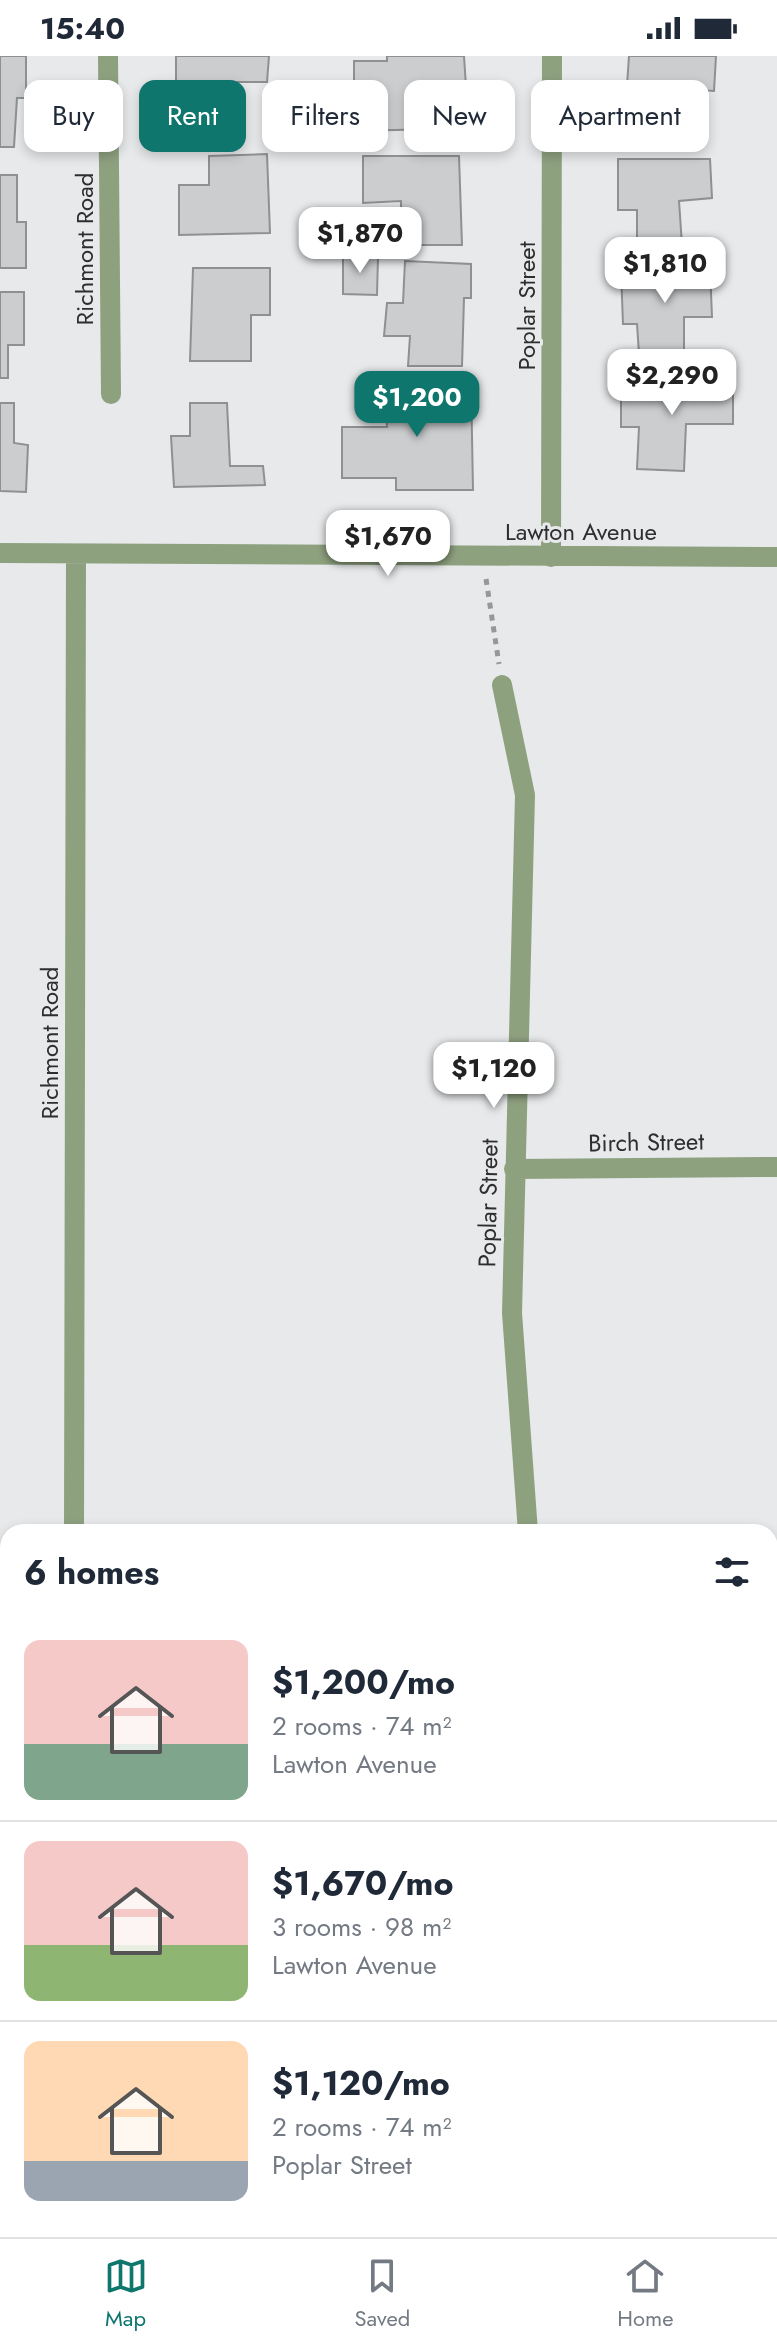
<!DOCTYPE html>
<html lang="en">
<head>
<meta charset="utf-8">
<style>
  :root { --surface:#fff; --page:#f2f2f3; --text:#1f2937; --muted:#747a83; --line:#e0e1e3; --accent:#0f766e }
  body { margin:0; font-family:Jost,sans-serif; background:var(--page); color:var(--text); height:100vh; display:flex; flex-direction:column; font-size:30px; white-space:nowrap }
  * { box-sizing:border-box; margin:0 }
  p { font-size:26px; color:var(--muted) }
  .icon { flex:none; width:44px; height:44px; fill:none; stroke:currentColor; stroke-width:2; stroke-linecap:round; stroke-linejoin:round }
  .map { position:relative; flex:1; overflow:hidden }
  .details { position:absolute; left:0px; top:1468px; width:778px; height:714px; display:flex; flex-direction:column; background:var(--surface); border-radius:24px 24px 0 0; box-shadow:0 4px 12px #0003 }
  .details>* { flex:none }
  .guide { position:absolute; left:24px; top:24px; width:730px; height:72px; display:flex; gap:16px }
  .price { position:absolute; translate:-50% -68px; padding:0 18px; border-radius:16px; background:#fff; color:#222; font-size:26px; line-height:52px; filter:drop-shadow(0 2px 4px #0008) }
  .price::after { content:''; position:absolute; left:50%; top:48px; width:24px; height:18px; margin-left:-12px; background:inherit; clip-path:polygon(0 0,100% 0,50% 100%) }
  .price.selected { background:var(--accent); color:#fff }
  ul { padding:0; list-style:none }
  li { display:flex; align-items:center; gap:24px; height:200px; padding:0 24px }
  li+li { border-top:2px solid var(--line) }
  li span { display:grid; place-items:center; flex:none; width:224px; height:160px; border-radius:16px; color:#555 }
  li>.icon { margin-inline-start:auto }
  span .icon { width:96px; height:96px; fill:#fffc; stroke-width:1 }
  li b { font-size:34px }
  h2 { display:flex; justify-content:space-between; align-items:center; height:96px; padding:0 24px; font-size:34px }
  .pill { padding:0 28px; border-radius:16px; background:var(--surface); box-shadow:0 4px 12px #0003; font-size:28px; line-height:72px }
  .pill.selected { background:var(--accent); color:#fff }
  .status { display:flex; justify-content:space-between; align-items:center; height:56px; padding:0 40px; background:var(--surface); direction:ltr }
  .status svg { height:22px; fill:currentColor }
  .tabs { display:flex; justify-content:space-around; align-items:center; height:112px; border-top:2px solid var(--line); background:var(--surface); font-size:22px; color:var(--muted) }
  .tabs a { display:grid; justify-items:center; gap:4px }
  .tabs .selected { color:var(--accent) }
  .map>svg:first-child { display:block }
  .building { fill:#cbcdcf; stroke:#8e9092; stroke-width:2 }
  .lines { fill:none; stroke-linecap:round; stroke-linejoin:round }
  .path { stroke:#969799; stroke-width:5; stroke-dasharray:6 6; stroke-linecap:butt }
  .minor { stroke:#8ea17f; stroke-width:20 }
  .labels { text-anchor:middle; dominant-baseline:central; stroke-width:6; stroke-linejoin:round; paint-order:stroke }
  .street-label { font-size:24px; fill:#2e2e2f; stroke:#e7e9eb }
</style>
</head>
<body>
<div class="status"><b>15:40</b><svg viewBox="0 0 49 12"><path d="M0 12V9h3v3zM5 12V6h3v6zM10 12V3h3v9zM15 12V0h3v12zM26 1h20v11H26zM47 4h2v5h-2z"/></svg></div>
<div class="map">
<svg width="777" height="2181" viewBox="0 0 777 2181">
  <rect width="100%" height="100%" fill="#e7e9eb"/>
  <path class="building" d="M0 0H26V42H17L14 91H0Z
    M176 0H269L267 26H237V70H193L195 29H176Z
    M387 0H464L466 31H433L436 73 354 75V5H387Z
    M629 0H716L714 35 684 33V77L618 75V29H627Z
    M267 98 270 177 179 179V129H209V100Z
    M363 100H459L462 189H401V145L363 147Z
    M618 103H710L712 142 679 145 682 189H637V154H618Z
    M0 119H17V166H26V212H0Z
    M343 200 378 201 377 239 343 238Z
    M405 205 471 208V242H464L462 310H408L410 280H384L387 247H403Z
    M193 212H270V259H251V305H190Z
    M710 212 712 261H684V296L639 298 637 268H623L621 215Z
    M0 236H24V289H8V322H0Z
    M471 326 473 434H396V422H342V371H387L384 329Z
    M621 326H733V368H686L684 415 637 413 639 371H621Z
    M0 347H14V387L28 389 26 436 0 435Z
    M190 347H227L230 410H263L265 429 174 431 171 380H190Z"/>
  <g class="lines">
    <path class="path" d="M486 523 499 608"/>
    <path class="minor" d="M108 0 111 338
      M0 497 777 501
      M551 501 552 0
      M502 629 525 739 512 1257 528 1476
      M514 1113 777 1111
      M74 1476 76 498
      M0 1590 8 1588
      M0 2021 8 2022
      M195 2174 196 2181
      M631 2174 646 2181"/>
  </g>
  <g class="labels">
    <g class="street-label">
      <text transform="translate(84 193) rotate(-90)">Richmont Road</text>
      <text transform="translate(526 250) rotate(-90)">Poplar Street</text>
      <text x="581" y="475">Lawton Avenue</text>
      <text transform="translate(49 987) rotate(-90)">Richmont Road</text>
      <text transform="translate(646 1086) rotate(-1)">Birch Street</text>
      <text transform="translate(488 1147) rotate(-89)">Poplar Street</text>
    </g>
  </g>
</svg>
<b class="price" style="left:360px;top:219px">$1,870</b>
<b class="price" style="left:665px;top:249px">$1,810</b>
<b class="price" style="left:672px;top:361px">$2,290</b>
<b class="price selected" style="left:417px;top:383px">$1,200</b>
<b class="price" style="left:388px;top:522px">$1,670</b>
<b class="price" style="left:494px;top:1054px">$1,120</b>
<div class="guide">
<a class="pill">Buy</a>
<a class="pill selected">Rent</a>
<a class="pill">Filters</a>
<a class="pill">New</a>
<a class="pill">Apartment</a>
</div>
<section class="details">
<h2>6 homes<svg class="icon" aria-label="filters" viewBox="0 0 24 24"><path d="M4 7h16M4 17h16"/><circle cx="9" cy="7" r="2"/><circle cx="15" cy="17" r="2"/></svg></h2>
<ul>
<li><span style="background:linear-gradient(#f6c9c9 65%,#7fa58c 0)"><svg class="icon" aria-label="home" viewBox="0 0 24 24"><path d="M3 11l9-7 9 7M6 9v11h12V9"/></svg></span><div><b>$1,200/mo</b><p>2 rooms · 74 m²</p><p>Lawton Avenue</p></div></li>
<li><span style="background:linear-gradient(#f6c9c9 65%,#8fb573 0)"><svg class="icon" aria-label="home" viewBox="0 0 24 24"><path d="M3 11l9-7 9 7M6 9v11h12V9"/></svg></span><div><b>$1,670/mo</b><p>3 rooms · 98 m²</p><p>Lawton Avenue</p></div></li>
<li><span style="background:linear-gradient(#ffd9b3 75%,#9aa5b1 0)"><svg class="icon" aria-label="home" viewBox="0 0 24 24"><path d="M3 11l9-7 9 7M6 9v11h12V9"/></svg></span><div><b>$1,120/mo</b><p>2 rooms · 74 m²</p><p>Poplar Street</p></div></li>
</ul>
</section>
</div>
<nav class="tabs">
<a class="selected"><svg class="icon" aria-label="map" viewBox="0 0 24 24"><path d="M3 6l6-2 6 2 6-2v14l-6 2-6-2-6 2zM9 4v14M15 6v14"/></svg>Map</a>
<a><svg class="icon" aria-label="saved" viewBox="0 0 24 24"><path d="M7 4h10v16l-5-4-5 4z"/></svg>Saved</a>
<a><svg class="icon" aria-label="home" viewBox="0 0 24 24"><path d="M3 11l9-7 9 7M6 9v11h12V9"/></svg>Home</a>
</nav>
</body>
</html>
